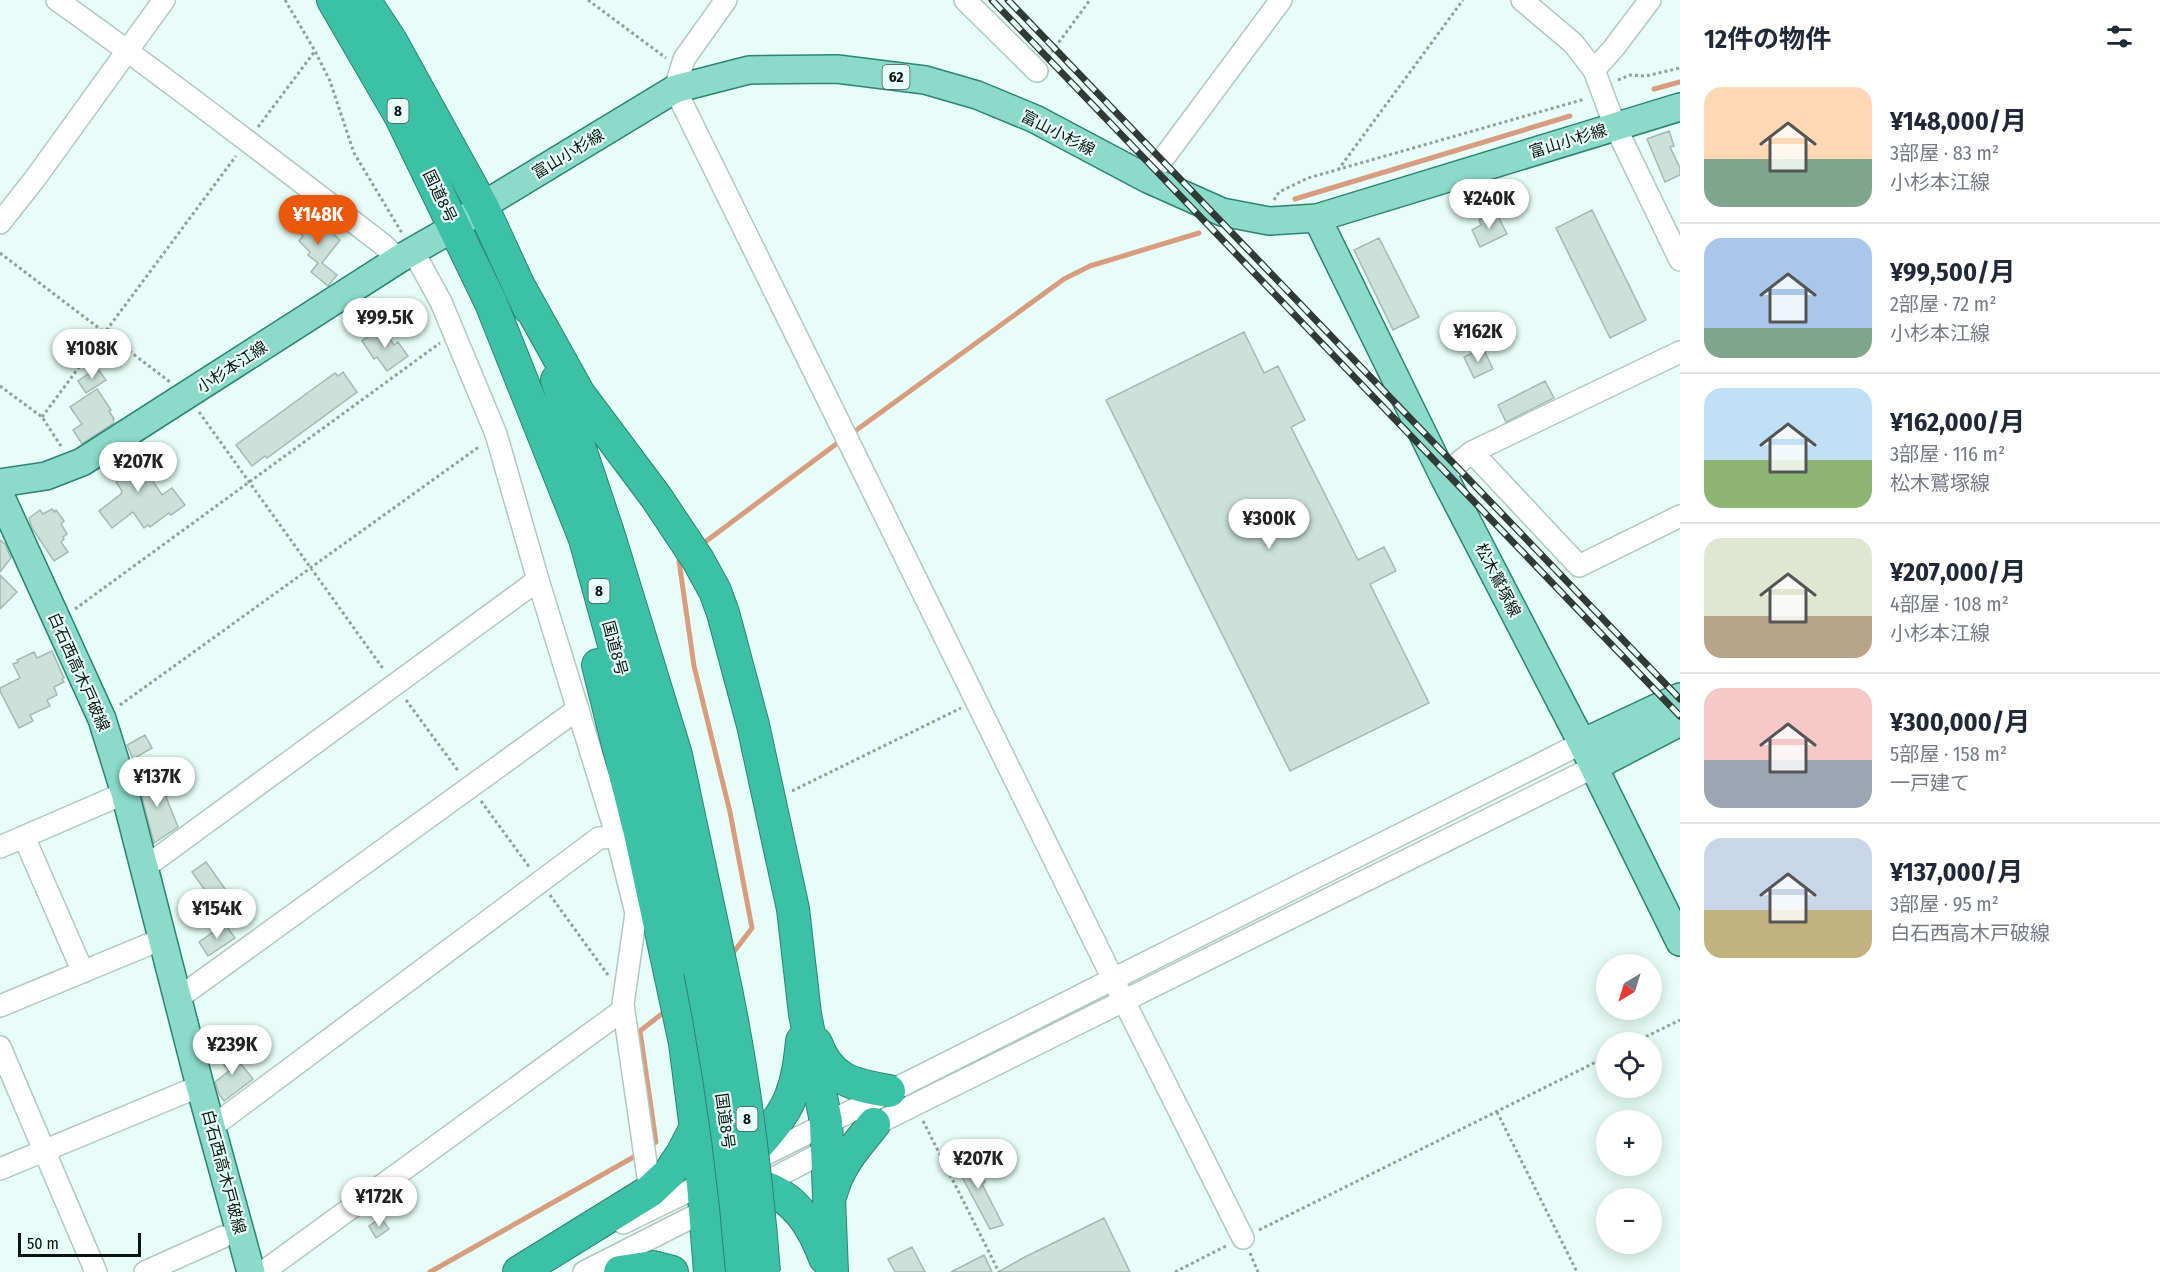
<!DOCTYPE html>
<html lang="ja">
<head>
<meta charset="utf-8">
<style>
  :root { --surface:#fff; --page:#f6f6f7; --text:#1f2937; --muted:#747a83; --line:#e0e1e3; --accent:#ea580c }
  body { margin:0; font-family:"Fira Sans Condensed","Noto Sans JP",sans-serif; background:var(--page); color:var(--text); height:100vh; display:flex; flex-direction:column; font-size:22px; white-space:nowrap }
  * { box-sizing:border-box; margin:0 }
  p { font-size:20px; color:var(--muted) }
  .icon { flex:none; width:33px; height:33px; fill:none; stroke:currentColor; stroke-width:2; stroke-linecap:round; stroke-linejoin:round }
  .map { position:relative; flex:1; overflow:hidden }
  .side { display:flex; flex-direction:column; background:var(--surface); width:480px }
  .side>* { flex:none }
  .needle { width:39px; rotate:218deg }
  .fabs { position:absolute; left:1596px; top:954px; display:grid; gap:12px }
  .fabs a { display:grid; place-items:center; width:66px; height:66px; border-radius:50%; background:var(--surface); box-shadow:0 3px 15px #0003; font-size:30px }
  .scale { position:absolute; left:18px; bottom:15px; width:123px; box-sizing:border-box; padding-left:6px; border:3px solid #0b1311; border-top:0; font-size:16px; line-height:21px; white-space:nowrap; color:#0b1311; -webkit-text-stroke:4px #e6fef7; paint-order:stroke }
  .price { position:absolute; translate:-50% -51px; padding:0 14px; border-radius:21px; background:#fff; color:#222; font-size:20px; line-height:39px; filter:drop-shadow(0 2px 3px #0008) }
  .price::after { content:''; position:absolute; left:50%; top:36px; width:18px; height:14px; margin-left:-9px; background:inherit; clip-path:polygon(0 0,100% 0,50% 100%) }
  .price.selected { background:var(--accent); color:#fff }
  ul { padding:0; list-style:none }
  li { display:flex; align-items:center; gap:18px; height:150px; padding:0 24px }
  li+li { border-top:2px solid var(--line) }
  li span { display:grid; place-items:center; flex:none; width:168px; height:120px; border-radius:18px; color:#555 }
  li>.icon { margin-inline-start:auto }
  span .icon { width:72px; height:72px; fill:#fffc; stroke-width:1 }
  li b { font-size:26px }
  h2 { display:flex; justify-content:space-between; align-items:center; height:72px; padding:0 24px; font-size:26px }
  main { display:flex; flex:1; min-height:0 }
  .map>svg:first-child { display:block }
  .lines { fill:none; stroke-linecap:round; stroke-linejoin:round }
  .stream { stroke:#d89d7f; stroke-width:5 }
  .building { fill:#cbe2db; stroke:#a4bab4; stroke-width:1.5 }
  .minor-casing { stroke:#b1c8c1; stroke-width:24 }
  .major-casing { stroke:#2c8472; stroke-width:30 }
  .highway-casing { stroke:#2c8472; stroke-width:34 }
  .path { stroke:#91a29d; stroke-width:3; stroke-dasharray:3 3; stroke-linecap:butt }
  .minor { stroke:#fff; stroke-width:21 }
  .major { stroke:#8bdaca; stroke-width:27 }
  .highway { stroke:#3dc1a6; stroke-width:32 }
  .rail-casing { stroke:#303a37; stroke-width:7 }
  .rail { stroke:#e6fef7; stroke-width:4.5; stroke-dasharray:14; stroke-linecap:butt }
  .highway-bridge-casing { stroke:#2c8472; stroke-width:34; stroke-linecap:butt }
  .highway-bridge { stroke:#3dc1a6; stroke-width:32 }
  .labels { text-anchor:middle; dominant-baseline:central; stroke-width:4.5; stroke-linejoin:round; paint-order:stroke }
  .shield { fill:#e6fef7; stroke:#4d5a56; stroke-width:1.5 }
  .shield-label { font-size:15px; font-weight:bold; fill:#0b1311 }
  .street-label { font-size:16px; fill:#0b1311; stroke:#e6fef7 }
</style>
</head>
<body>
<main>
<div class="map">
<svg width="1680" height="1272" viewBox="0 0 1680 1272">
  <rect width="100%" height="100%" fill="#e6fef7"/>
  <g class="lines">
    <path class="stream" d="M1654 89 1680 82
      M1295 199 1570 116
      M851 434 1064 279 1090 266 1199 233
      M701 545 843 439
      M684 558 679 561 694 666 730 812 752 928 730 957
      M649 1147 656 1142 640 1031 668 1009
      M430 1272 639 1154"/>
  </g>
  <path class="building" d="M1669 131 1674 146 1670 147 1680 168V175L1665 182 1647 139Z
    M1592 210 1646 320 1610 338 1556 228Z
    M1496 212 1507 234 1480 247 1472 230 1481 225 1479 220Z
    M310 213 340 240 322 263 337 275 328 286 311 272 318 263 308 255 310 252 299 241 303 236 296 230Z
    M1379 238 1419 317 1393 330 1354 250Z
    M382 327 394 345 398 342 408 356 387 371 377 357 374 359 362 341Z
    M1244 332 1264 373 1278 366 1305 420 1291 427 1358 560 1384 547 1396 571 1370 584 1429 703 1290 771 1106 400Z
    M1483 348 1493 369 1474 378 1464 357Z
    M97 368 106 380 86 393 78 381Z
    M343 372 357 392 267 458 265 456 252 466 236 445 335 373 338 376Z
    M1545 381 1554 398 1506 422 1498 405Z
    M97 389 111 410 109 411 114 419 113 420 114 423 82 444 73 430 82 424 70 407Z
    M138 445 150 459 142 465 162 495 172 488 185 505 171 515 169 513 150 527 148 525 144 528 133 512 112 528 99 511 121 494 122 491 116 482 118 481 107 464Z
    M52 509 54 512 56 510 64 521 61 524 67 534 63 537 64 539 61 542 68 552 54 561 32 528 29 518 40 510 43 514Z
    M0 540 5 544 11 558 0 572Z
    M0 575 17 592 0 609Z
    M52 651 64 678 62 679 64 682 54 687 57 695 47 700 50 706 30 715 33 721 19 728 0 691V688L20 678 13 664 18 662 17 660 34 652 37 658Z
    M145 735 152 748 133 759 127 745Z
    M144 777 147 782 158 777 178 827 154 843 137 779Z
    M206 862 238 907 224 917 192 872Z
    M225 924 235 938 208 956 199 942Z
    M229 1049 253 1079 224 1101 219 1094 215 1082 229 1071 219 1058Z
    M971 1153 985 1182 982 1184 1003 1225 990 1229 954 1162Z
    M381 1218 389 1229 376 1238 369 1226Z
    M1104 1218 1130 1272H998L1023 1258Z
    M912 1247 925 1272H895L888 1259Z
    M984 1255 992 1272H951Z"/>
  <g class="lines">
    <g class="minor-casing">
      <path id="minor" d="M57 0C167 78 273 161 381 243L399 259
        M726 0 684 59 675 89 1113 979 1243 1238
        M965 0 1037 71
        M1522 0 1573 43 1594 70 1615 126 1680 260
        M1594 70 1613 49 1650 0
        M1148 179 1281 0
        M0 223 34 180 164 0
        M413 251 441 302 496 434 538 580 617 837 636 913 623 1004 650 1191
        M1472 452 1579 566 1680 516
        M1443 475 1472 452 1680 352
        M24 837 83 972
        M0 847 125 793
        M144 868 538 580
        M177 999 578 709
        M0 1006 162 939
        M0 1047 96 1272
        M212 1127 599 838 617 837
        M864 1130 1594 767
        M750 1162 1582 743
        M0 1169 200 1086
        M753 1189 837 1145
        M623 1223 713 1179
        M145 1272 223 1237
        M263 1272 623 1010
        M584 1272 716 1205"/>
    </g>
    <g class="major-casing">
      <path id="major" d="M1317 218 1443 475 1582 743 1680 942
        M0 483 46 476 82 462 399 259 455 227 482 206 675 89 749 70 837 69 925 80 977 95 1035 119 1148 179 1222 212 1269 221 1317 218 1680 107
        M0 495 102 719 125 793 200 1086 251 1272
        M1582 743 1680 697
        M1594 767 1680 722"/>
    </g>
    <g class="highway-casing">
      <path id="highway" d="M333 0 401 117 491 303 585 539 646 761 700 971
        M364 0 391 41 482 206 529 308
        M520 288 579 394 656 497 698 560 715 591 723 613 753 725 793 909 805 1014 826 1122 832 1272
        M557 380 609 536 676 755 721 966
        M598 665 640 833 685 1043 703 1184 710 1272
        M816 1043C829 1080 853 1085 889 1091
        M738 1167C755 1147 782 1121 791 1096 798 1078 800 1060 802 1041
        M731 1185C740 1185 751 1184 760 1186 795 1196 813 1226 825 1258
        M831 1194C838 1166 856 1146 874 1124
        M519 1272 650 1191 670 1172 682 1154 695 1129
        M620 1272 653 1267 672 1272"/>
    </g>
    <path class="path" d="M285 0 315 51 330 81 354 153 402 233
      M588 0 666 58
      M1048 57 1090 0
      M1618 80 1630 75 1646 76 1680 68
      M258 127 315 51
      M1338 170 1463 0
      M1274 200 1279 192 1308 178 1585 99
      M0 253 170 382
      M0 386 42 417 61 446
      M199 412 384 670
      M42 417 236 156
      M75 609 440 343
      M406 700 459 772
      M120 705 480 446
      M792 791 961 708
      M481 801 530 868
      M550 895 608 975
      M1635 1042 1680 1020
      M1497 1112 1577 1272
      M923 1121 999 1272
      M1259 1230 1606 1057
      M1250 1253 1258 1272
      M1175 1272 1226 1246"/>
    <use href="#minor" class="minor"/>
    <use href="#major" class="major"/>
    <use href="#highway" class="highway"/>
    <g class="rail-casing">
      <path id="rail" d="M992 0 1680 716
        M1008 0 1680 699"/>
    </g>
    <use href="#rail" class="rail"/>
    <g class="highway-bridge-casing">
      <path id="highway-bridge" d="M721 966C743 1067 756 1170 764 1272
        M700 971C720 1070 734 1171 742 1272"/>
    </g>
    <use href="#highway-bridge" class="highway-bridge"/>
  </g>
  <g class="labels">
    <g class="shield">
      <rect x="882.5" y="65" width="27" height="24" rx="4.5"/>
      <rect x="387.5" y="99" width="21" height="24" rx="4.5"/>
      <rect x="588.5" y="579" width="21" height="24" rx="4.5"/>
      <rect x="736.5" y="1107" width="21" height="24" rx="4.5"/>
    </g>
    <g class="shield-label">
      <text x="896" y="77">62</text>
      <text x="398" y="111">8</text>
      <text x="599" y="591">8</text>
      <text x="747" y="1119">8</text>
    </g>
    <g class="street-label">
      <text transform="translate(1058 133) rotate(27)">富山小杉線</text>
      <text transform="translate(1568 141) rotate(-17)">富山小杉線</text>
      <text transform="translate(568 154) rotate(-31)">富山小杉線</text>
      <text transform="translate(440 196) rotate(64)">国道8号</text>
      <text transform="translate(232 367) rotate(-33)">小杉本江線</text>
      <text transform="translate(1498 580) rotate(63)">松木鷲塚線</text>
      <text transform="translate(615 648) rotate(75)">国道8号</text>
      <text transform="translate(79 672) rotate(66)">白石西高木戸破線</text>
      <text transform="translate(725 1121) rotate(82)">国道8号</text>
      <text transform="translate(224 1172) rotate(75)">白石西高木戸破線</text>
    </g>
  </g>
</svg>
<div class="fabs">
<a><svg class="needle" viewBox="-14 -14 28 28"><path d="M0-13l5 13h-10z" fill="#e53935"/><path d="M0 13l5-13h-10z" fill="#747a83"/></svg></a>
<a><svg class="icon" aria-label="locate" viewBox="0 0 24 24"><circle cx="12" cy="12" r="6"/><path d="M12 2v4M12 18v4M2 12h4M18 12h4"/></svg></a>
<a>+</a>
<a>−</a>
</div>
<div class="scale">50 m</div>
<b class="price" style="left:1489px;top:230px">¥240K</b>
<b class="price selected" style="left:318px;top:246px">¥148K</b>
<b class="price" style="left:385px;top:349px">¥99.5K</b>
<b class="price" style="left:1478px;top:363px">¥162K</b>
<b class="price" style="left:92px;top:380px">¥108K</b>
<b class="price" style="left:138px;top:493px">¥207K</b>
<b class="price" style="left:1269px;top:550px">¥300K</b>
<b class="price" style="left:157px;top:808px">¥137K</b>
<b class="price" style="left:217px;top:940px">¥154K</b>
<b class="price" style="left:232px;top:1076px">¥239K</b>
<b class="price" style="left:978px;top:1190px">¥207K</b>
<b class="price" style="left:379px;top:1228px">¥172K</b>
</div>
<section class="side">
<h2>12件の物件<svg class="icon" aria-label="filters" viewBox="0 0 24 24"><path d="M4 7h16M4 17h16"/><circle cx="9" cy="7" r="2"/><circle cx="15" cy="17" r="2"/></svg></h2>
<ul>
<li><span style="background:linear-gradient(#ffd9b3 60%,#7fa58c 0)"><svg class="icon" aria-label="home" viewBox="0 0 24 24"><path d="M3 11l9-7 9 7M6 9v11h12V9"/></svg></span><div><b>¥148,000/月</b><p>3部屋 · 83 m²</p><p>小杉本江線</p></div></li>
<li><span style="background:linear-gradient(#a9c7e8 75%,#7fa58c 0)"><svg class="icon" aria-label="home" viewBox="0 0 24 24"><path d="M3 11l9-7 9 7M6 9v11h12V9"/></svg></span><div><b>¥99,500/月</b><p>2部屋 · 72 m²</p><p>小杉本江線</p></div></li>
<li><span style="background:linear-gradient(#bfe0f5 60%,#8fb573 0)"><svg class="icon" aria-label="home" viewBox="0 0 24 24"><path d="M3 11l9-7 9 7M6 9v11h12V9"/></svg></span><div><b>¥162,000/月</b><p>3部屋 · 116 m²</p><p>松木鷲塚線</p></div></li>
<li><span style="background:linear-gradient(#dfe7d0 65%,#b9a48a 0)"><svg class="icon" aria-label="home" viewBox="0 0 24 24"><path d="M3 11l9-7 9 7M6 9v11h12V9"/></svg></span><div><b>¥207,000/月</b><p>4部屋 · 108 m²</p><p>小杉本江線</p></div></li>
<li><span style="background:linear-gradient(#f6c9c9 60%,#9aa5b1 0)"><svg class="icon" aria-label="home" viewBox="0 0 24 24"><path d="M3 11l9-7 9 7M6 9v11h12V9"/></svg></span><div><b>¥300,000/月</b><p>5部屋 · 158 m²</p><p>一戸建て</p></div></li>
<li><span style="background:linear-gradient(#c9d6e8 60%,#c2b280 0)"><svg class="icon" aria-label="home" viewBox="0 0 24 24"><path d="M3 11l9-7 9 7M6 9v11h12V9"/></svg></span><div><b>¥137,000/月</b><p>3部屋 · 95 m²</p><p>白石西高木戸破線</p></div></li>
</ul>
</section>
</main>
</body>
</html>
